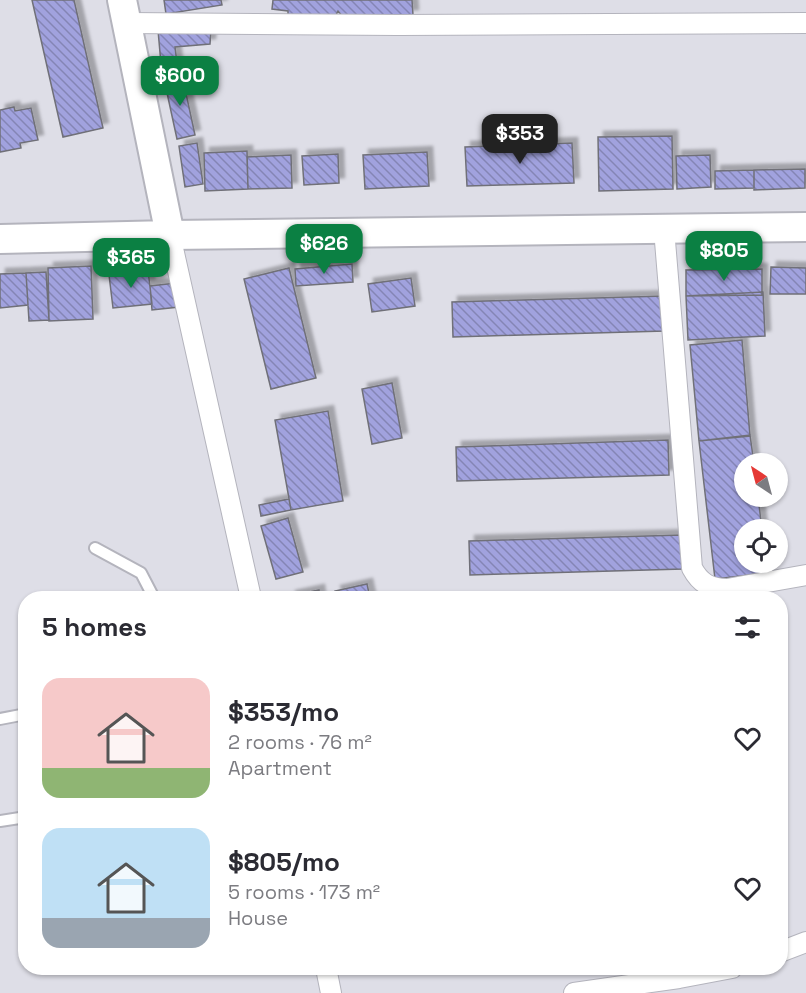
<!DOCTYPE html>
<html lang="en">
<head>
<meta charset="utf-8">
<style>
  :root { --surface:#fff; --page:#f7f7f7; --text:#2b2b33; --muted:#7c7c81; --accent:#0b8043 }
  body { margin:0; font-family:"Space Grotesk",sans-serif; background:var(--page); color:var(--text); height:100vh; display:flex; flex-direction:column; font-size:22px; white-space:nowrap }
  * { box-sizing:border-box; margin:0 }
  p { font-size:20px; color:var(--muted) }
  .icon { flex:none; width:33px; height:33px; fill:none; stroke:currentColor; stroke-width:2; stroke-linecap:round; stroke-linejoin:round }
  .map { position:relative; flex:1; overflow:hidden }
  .panel { position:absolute; left:18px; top:591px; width:770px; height:384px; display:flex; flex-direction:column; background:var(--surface); border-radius:24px; box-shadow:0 2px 4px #0004 }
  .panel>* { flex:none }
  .needle { width:39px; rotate:324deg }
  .controls { position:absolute; left:734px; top:453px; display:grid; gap:12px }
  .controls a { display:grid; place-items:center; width:54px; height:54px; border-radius:50%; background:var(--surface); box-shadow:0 2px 4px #0004; font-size:30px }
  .price { position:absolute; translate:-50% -51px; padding:0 14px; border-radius:12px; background:var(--accent); color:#fff; font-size:20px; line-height:39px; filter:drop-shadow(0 2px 3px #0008) }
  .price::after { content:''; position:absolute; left:50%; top:36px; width:18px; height:14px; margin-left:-9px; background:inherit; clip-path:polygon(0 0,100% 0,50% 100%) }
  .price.selected { background:#222; color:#fff }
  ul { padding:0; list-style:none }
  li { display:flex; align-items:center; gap:18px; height:150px; padding:0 24px }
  li span { display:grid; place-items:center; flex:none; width:168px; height:120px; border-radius:18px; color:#555 }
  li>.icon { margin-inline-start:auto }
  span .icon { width:72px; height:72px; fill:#fffc; stroke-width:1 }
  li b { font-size:26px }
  h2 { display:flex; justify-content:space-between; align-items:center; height:72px; padding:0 24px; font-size:26px }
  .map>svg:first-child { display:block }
  .building { fill:url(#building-back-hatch); stroke:#707078; stroke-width:1.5; filter:url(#shadow) }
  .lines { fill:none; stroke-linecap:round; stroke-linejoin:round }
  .lane-casing { stroke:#b4b4bd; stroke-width:14 }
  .street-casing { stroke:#b4b4bd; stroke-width:22 }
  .secondary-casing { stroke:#b4b4bd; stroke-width:32 }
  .lane { stroke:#fff; stroke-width:10 }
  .street { stroke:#fff; stroke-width:20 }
  .secondary { stroke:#fff; stroke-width:28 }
</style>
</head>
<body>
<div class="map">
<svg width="806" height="993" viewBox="0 0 806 993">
  <defs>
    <pattern id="building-back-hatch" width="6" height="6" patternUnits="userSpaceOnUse" patternTransform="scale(1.5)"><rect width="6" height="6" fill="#a1a2de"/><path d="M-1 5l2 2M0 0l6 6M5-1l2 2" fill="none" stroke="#8485b5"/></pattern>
    <filter id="shadow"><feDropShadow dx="5.5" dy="-5.5" stdDeviation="1.5" flood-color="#0004"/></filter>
  </defs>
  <rect width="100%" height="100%" fill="#dedee7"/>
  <path class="building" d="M32 0H74L103 128 63 137Z
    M164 0H221L222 5 166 14Z
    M273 0H412L413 15 343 17 338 11 335 17 288 18V11L272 9Z
    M211 29 210 44 175 47 177 63 161 64 158 30Z
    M182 75 195 135 177 139 164 79Z
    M14 107 15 111 31 108 38 140 20 143 21 148 0 152V110Z
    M672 136 673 189 599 191 598 137Z
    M197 143 203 184 185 187 179 146Z
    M572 143 574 183 467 186 465 147Z
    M247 151 248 189 205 191 204 153Z
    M427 152 429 186 365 189 363 155Z
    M338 154 339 183 304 185 302 156Z
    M291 155 292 188 248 189 247 157Z
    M710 155 711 187 677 189 676 156Z
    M805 169V188L754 190V170Z
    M754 170V188L715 189V171Z
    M352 264 353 282 296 286 295 269Z
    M91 266 93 319 49 321 48 268Z
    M771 267 806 268V294H770Z
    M289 268 316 378 271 389 244 279Z
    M762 269V295L686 296V270Z
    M148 270 152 304 113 308 109 275Z
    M46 272 49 320 29 321 26 273Z
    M26 273 28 305 0 308V274Z
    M411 278 415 306 372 312 368 284Z
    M176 283 179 307 152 310 150 286Z
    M763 292 765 336 688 340 686 296Z
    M665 296V331L453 337 452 302Z
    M742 340 750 436 699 441 690 345Z
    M392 383 402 438 372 444 362 389Z
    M328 411 343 501 291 510 275 420Z
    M750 435 754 464H744V496H758L762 530H744V562H766L767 573 715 579 699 441Z
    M668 440 669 475 457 481 456 447Z
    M289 499 291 510 261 516 259 505Z
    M288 518 303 572 276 579 261 526Z
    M682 535 683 569 470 575 469 541Z
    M367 584 370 598H337L335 591Z
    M319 590 320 598H291L290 596Z"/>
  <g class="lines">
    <g class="lane-casing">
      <path id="lane" d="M95 548 141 573 154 598
        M0 719 26 714
        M0 821 26 817"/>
    </g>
    <g class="street-casing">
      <path id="street" d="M127 23 398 25 806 23
        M664 229 692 568C700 583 710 589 727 589L806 575
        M170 235 251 598
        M780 952 806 942
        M326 968 331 993
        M574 993 679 978 732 968"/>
    </g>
    <g class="secondary-casing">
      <path id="secondary" d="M122 0 170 235
        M0 239 170 235 806 227"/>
    </g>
    <use href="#lane" class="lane"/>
    <use href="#street" class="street"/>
    <use href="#secondary" class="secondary"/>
  </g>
</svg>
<div class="controls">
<a><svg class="needle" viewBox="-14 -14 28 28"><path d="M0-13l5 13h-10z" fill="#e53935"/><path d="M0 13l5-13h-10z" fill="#7c7c81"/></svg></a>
<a><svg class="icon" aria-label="locate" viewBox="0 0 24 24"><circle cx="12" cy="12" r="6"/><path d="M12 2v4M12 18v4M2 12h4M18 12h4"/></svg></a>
</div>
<b class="price" style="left:180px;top:107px">$600</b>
<b class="price selected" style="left:520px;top:165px">$353</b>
<b class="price" style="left:324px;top:275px">$626</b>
<b class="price" style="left:724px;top:282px">$805</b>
<b class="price" style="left:131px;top:289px">$365</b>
<section class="panel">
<h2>5 homes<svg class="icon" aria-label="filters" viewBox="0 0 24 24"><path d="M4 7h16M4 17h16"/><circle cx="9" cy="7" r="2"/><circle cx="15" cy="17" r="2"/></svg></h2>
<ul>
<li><span style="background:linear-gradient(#f6c9c9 75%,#8fb573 0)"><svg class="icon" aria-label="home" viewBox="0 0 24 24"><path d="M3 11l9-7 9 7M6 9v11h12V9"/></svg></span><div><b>$353/mo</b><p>2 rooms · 76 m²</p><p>Apartment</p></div><svg class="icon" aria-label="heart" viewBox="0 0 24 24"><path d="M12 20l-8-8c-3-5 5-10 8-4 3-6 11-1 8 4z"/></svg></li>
<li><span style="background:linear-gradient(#bfe0f5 75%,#9aa5b1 0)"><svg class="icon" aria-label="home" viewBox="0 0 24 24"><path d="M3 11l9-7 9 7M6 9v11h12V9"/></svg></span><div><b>$805/mo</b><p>5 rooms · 173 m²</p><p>House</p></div><svg class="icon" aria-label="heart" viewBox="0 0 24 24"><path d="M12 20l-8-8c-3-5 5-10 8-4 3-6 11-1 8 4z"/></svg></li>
</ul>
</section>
</div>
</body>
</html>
